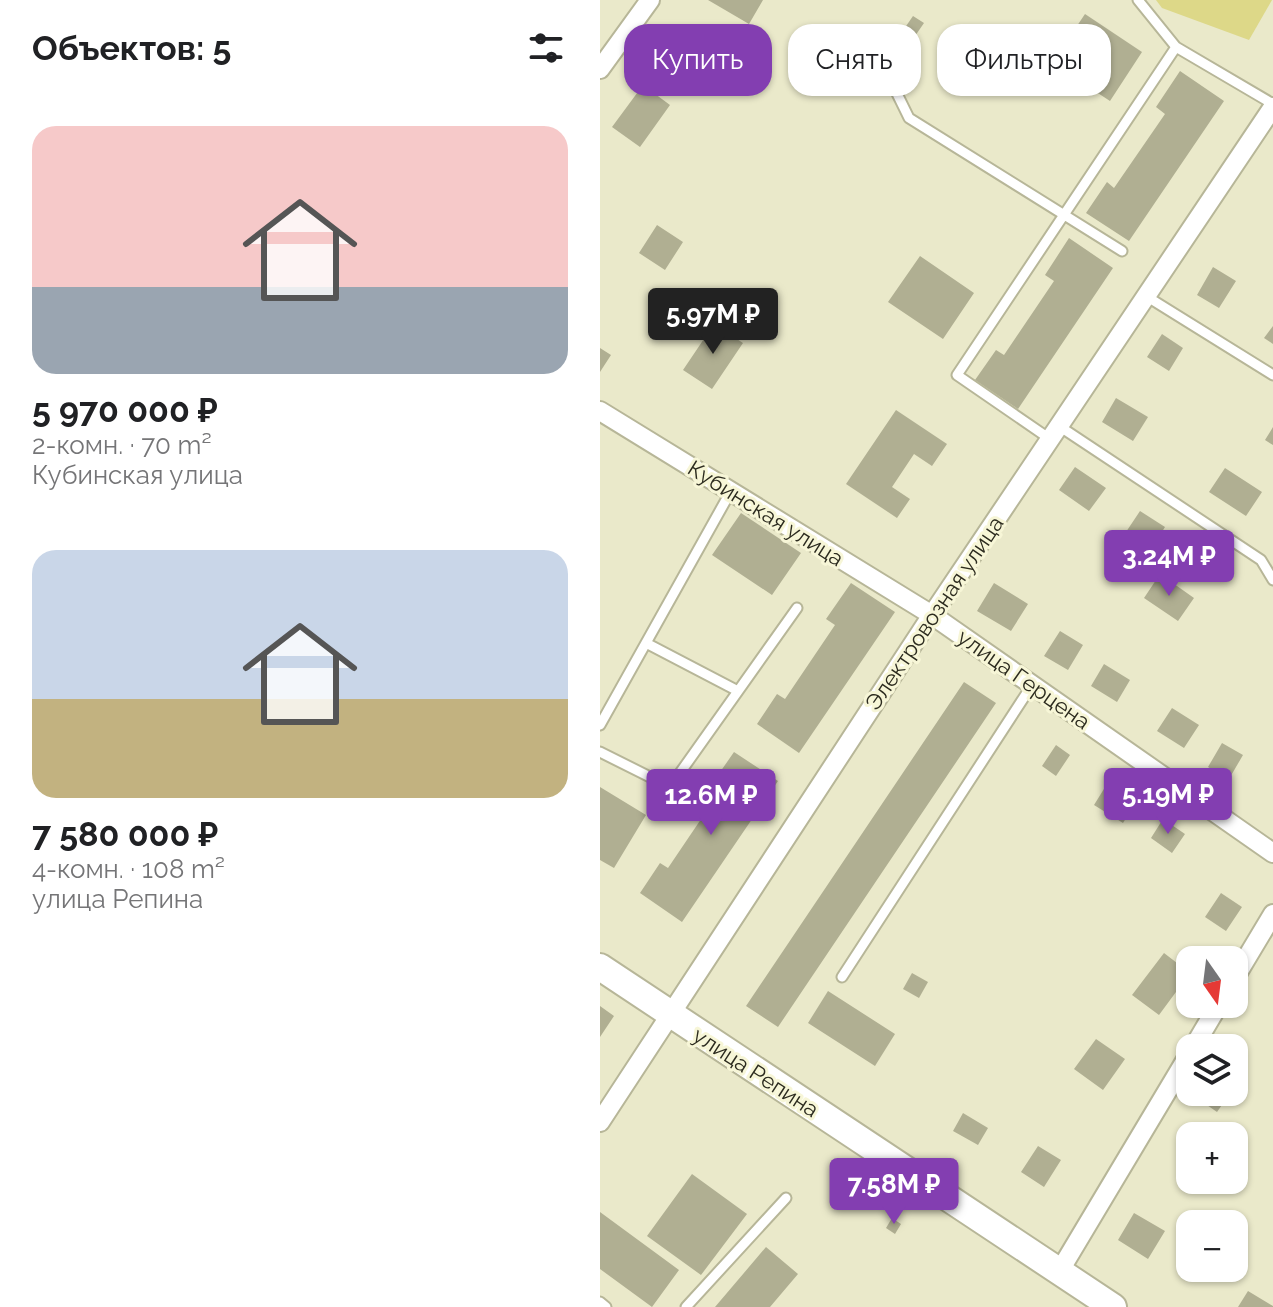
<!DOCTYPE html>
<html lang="ru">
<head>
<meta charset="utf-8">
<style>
  :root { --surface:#fff; --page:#f6f6f6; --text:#202124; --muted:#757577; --accent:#833eb1 }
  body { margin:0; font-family:Raleway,sans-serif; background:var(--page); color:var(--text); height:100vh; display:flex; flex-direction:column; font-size:30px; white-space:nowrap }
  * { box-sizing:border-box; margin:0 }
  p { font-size:26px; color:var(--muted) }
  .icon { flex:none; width:44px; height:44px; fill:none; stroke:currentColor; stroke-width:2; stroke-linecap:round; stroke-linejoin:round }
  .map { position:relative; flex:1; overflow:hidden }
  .panel { display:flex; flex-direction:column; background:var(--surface); width:600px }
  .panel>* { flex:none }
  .top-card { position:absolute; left:24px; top:24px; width:528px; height:72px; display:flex; gap:16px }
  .needle { width:52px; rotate:166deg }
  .fabs { position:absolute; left:576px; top:946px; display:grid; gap:16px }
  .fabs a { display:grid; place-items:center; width:72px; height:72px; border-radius:16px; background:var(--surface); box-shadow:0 2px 6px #0004; font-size:40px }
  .price { position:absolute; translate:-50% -68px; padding:0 18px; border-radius:8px; background:var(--accent); color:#fff; font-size:26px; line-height:52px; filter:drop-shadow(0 2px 4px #0008) }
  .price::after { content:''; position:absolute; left:50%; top:48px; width:24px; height:18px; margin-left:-12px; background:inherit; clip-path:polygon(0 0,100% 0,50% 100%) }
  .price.current { background:#222; color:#fff }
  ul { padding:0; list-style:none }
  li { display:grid; align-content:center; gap:16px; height:424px; padding:0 32px }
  li span { display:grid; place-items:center; height:248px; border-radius:24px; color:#555 }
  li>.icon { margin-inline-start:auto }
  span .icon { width:144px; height:144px; fill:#fffc; stroke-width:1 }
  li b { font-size:34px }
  h2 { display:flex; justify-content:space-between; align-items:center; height:96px; padding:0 32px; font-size:34px }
  .tag { padding:0 28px; border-radius:24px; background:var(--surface); box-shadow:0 2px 6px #0004; font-size:28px; line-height:72px }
  .tag.current { background:var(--accent); color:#fff }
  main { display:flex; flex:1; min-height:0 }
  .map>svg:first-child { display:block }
  .green { fill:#ddd888 }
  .building { fill:#b0af92 }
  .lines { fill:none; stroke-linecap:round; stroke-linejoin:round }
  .service-casing { stroke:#b7b698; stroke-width:13 }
  .minor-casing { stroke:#b7b698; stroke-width:22 }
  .secondary-casing { stroke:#b7b698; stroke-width:30 }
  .service { stroke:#fff; stroke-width:9 }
  .minor { stroke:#fff; stroke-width:18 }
  .secondary { stroke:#fff; stroke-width:26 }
  .labels { text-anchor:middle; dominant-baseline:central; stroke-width:6; stroke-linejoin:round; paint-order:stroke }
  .street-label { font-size:22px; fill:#2c2b1f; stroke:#f7f6d7 }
</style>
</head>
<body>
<main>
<section class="panel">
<h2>Объектов: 5<svg class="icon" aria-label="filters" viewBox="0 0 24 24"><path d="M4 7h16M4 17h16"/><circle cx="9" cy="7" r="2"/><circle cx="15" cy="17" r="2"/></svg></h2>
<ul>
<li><span style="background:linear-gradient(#f6c9c9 65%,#9aa5b1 0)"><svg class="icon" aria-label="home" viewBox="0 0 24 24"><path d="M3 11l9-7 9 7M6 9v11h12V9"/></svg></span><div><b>5 970 000 ₽</b><p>2-комн. · 70 m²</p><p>Кубинская улица</p></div></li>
<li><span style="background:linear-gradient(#c9d6e8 60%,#c2b280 0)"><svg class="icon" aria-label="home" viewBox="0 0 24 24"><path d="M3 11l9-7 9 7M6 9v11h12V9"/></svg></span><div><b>7 580 000 ₽</b><p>4-комн. · 108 m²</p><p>улица Репина</p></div></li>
</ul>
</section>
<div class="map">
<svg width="673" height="1307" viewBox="0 0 673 1307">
  <rect width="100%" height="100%" fill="#eae9ca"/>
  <path class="green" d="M556 0H672L649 40 562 8Z"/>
  <path class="building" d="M108 0H163L149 24Z
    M485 14 542 52 510 101 452 63Z
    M313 16 324 23 313 39 302 32Z
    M580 71 624 101 529 241 486 213 507 182 514 188 565 114 556 107Z
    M43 85 70 105 40 147 12 127Z
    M57 225 83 242 65 270 39 253Z
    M469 238 513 268 418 409 375 380 396 350 404 355 454 281 445 275Z
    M320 256 374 293 343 339 288 302Z
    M613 267 636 281 619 308 597 295Z
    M114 324 143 343 112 389 83 370Z
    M673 326V344L664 338Z
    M562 334 583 348 569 371 547 357Z
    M0 348 11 355 0 372Z
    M516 398 548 417 533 441 502 422Z
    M296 410 347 444 332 466 314 454 292 487 310 499 297 518 246 484Z
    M673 427V445L665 440Z
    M475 467 506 488 489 511 459 490Z
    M625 468 662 492 646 516 609 492Z
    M540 511 565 527 551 549 526 532Z
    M141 513 201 553 172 595 112 555Z
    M560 574 594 598 578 621 544 598Z
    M251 583 295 612 199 753 157 724 177 694 185 699 235 625 226 619Z
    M394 583 428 604 411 631 377 611Z
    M460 631 483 645 468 670 444 656Z
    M504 664 530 680 517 702 491 686Z
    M364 682 396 703 178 1027 146 1006Z
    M572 708 599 725 584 748 557 731Z
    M622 743 643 755 629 779 608 767Z
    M456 745 470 755 456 776 442 766Z
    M134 752 178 781 82 922 40 893 60 863 68 868 118 794 109 788Z
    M507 784 536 802 523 823 494 805Z
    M0 787 46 815 14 868 0 860Z
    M563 819 585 834 572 853 551 838Z
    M621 893 642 907 626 931 605 917Z
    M564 953 590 973 559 1015 532 995Z
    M312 973 328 982 319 998 303 989Z
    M228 991 295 1034 275 1066 208 1023Z
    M0 1006 14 1016 0 1037Z
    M496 1039 525 1059 503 1090 474 1069Z
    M597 1092H631L617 1112 594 1096Z
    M363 1113 388 1128 378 1145 353 1131Z
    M438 1146 461 1160 444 1187 421 1172Z
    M92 1174 147 1214 101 1275 47 1236Z
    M0 1212 79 1270 52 1307 0 1269Z
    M534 1213 565 1231 548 1259 518 1240Z
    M292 1218 301 1224 295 1234 286 1228Z
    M166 1247 198 1274 170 1307H115Z
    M648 1291 673 1306V1307H638Z"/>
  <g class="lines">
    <g class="service-casing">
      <path id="service" d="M538 0 576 47
        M282 63 309 118 522 251
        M546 296 673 375
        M459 426 661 560 673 580
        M450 439 357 375 576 47 673 104
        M46 643 138 691
        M0 725 131 491
        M0 752 70 787 197 608
        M242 977 432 685
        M0 1302 6 1307
        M86 1307 186 1198"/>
    </g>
    <g class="minor-casing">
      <path id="minor" d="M0 69 50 0
        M0 411 332 615 673 853
        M634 979 673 914
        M593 1048 619 1004
        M0 1122 332 615 673 107
        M459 1272 590 1053"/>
    </g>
    <g class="secondary-casing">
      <path id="secondary" d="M0 967 513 1307"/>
    </g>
    <use href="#service" class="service"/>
    <use href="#minor" class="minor"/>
    <use href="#secondary" class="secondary"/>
  </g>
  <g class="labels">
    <g class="street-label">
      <text transform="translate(166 513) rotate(32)">Кубинская улица</text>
      <text transform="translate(334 613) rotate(-56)">Электровозная улица</text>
      <text transform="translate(424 679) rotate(35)">улица Герцена</text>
      <text transform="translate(156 1072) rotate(33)">улица Репина</text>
    </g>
  </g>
</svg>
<div class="fabs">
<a><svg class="needle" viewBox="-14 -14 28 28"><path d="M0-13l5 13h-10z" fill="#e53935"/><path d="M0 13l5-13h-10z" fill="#757577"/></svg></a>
<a><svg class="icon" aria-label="layers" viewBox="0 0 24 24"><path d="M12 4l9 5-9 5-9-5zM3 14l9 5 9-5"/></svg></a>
<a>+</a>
<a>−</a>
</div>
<b class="price current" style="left:113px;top:356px">5.97M ₽</b>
<b class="price" style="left:569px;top:598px">3.24M ₽</b>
<b class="price" style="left:568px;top:836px">5.19M ₽</b>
<b class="price" style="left:111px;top:837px">12.6M ₽</b>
<b class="price" style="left:294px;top:1226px">7.58M ₽</b>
<div class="top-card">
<a class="tag current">Купить</a>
<a class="tag">Снять</a>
<a class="tag">Фильтры</a>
</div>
</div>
</main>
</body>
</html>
